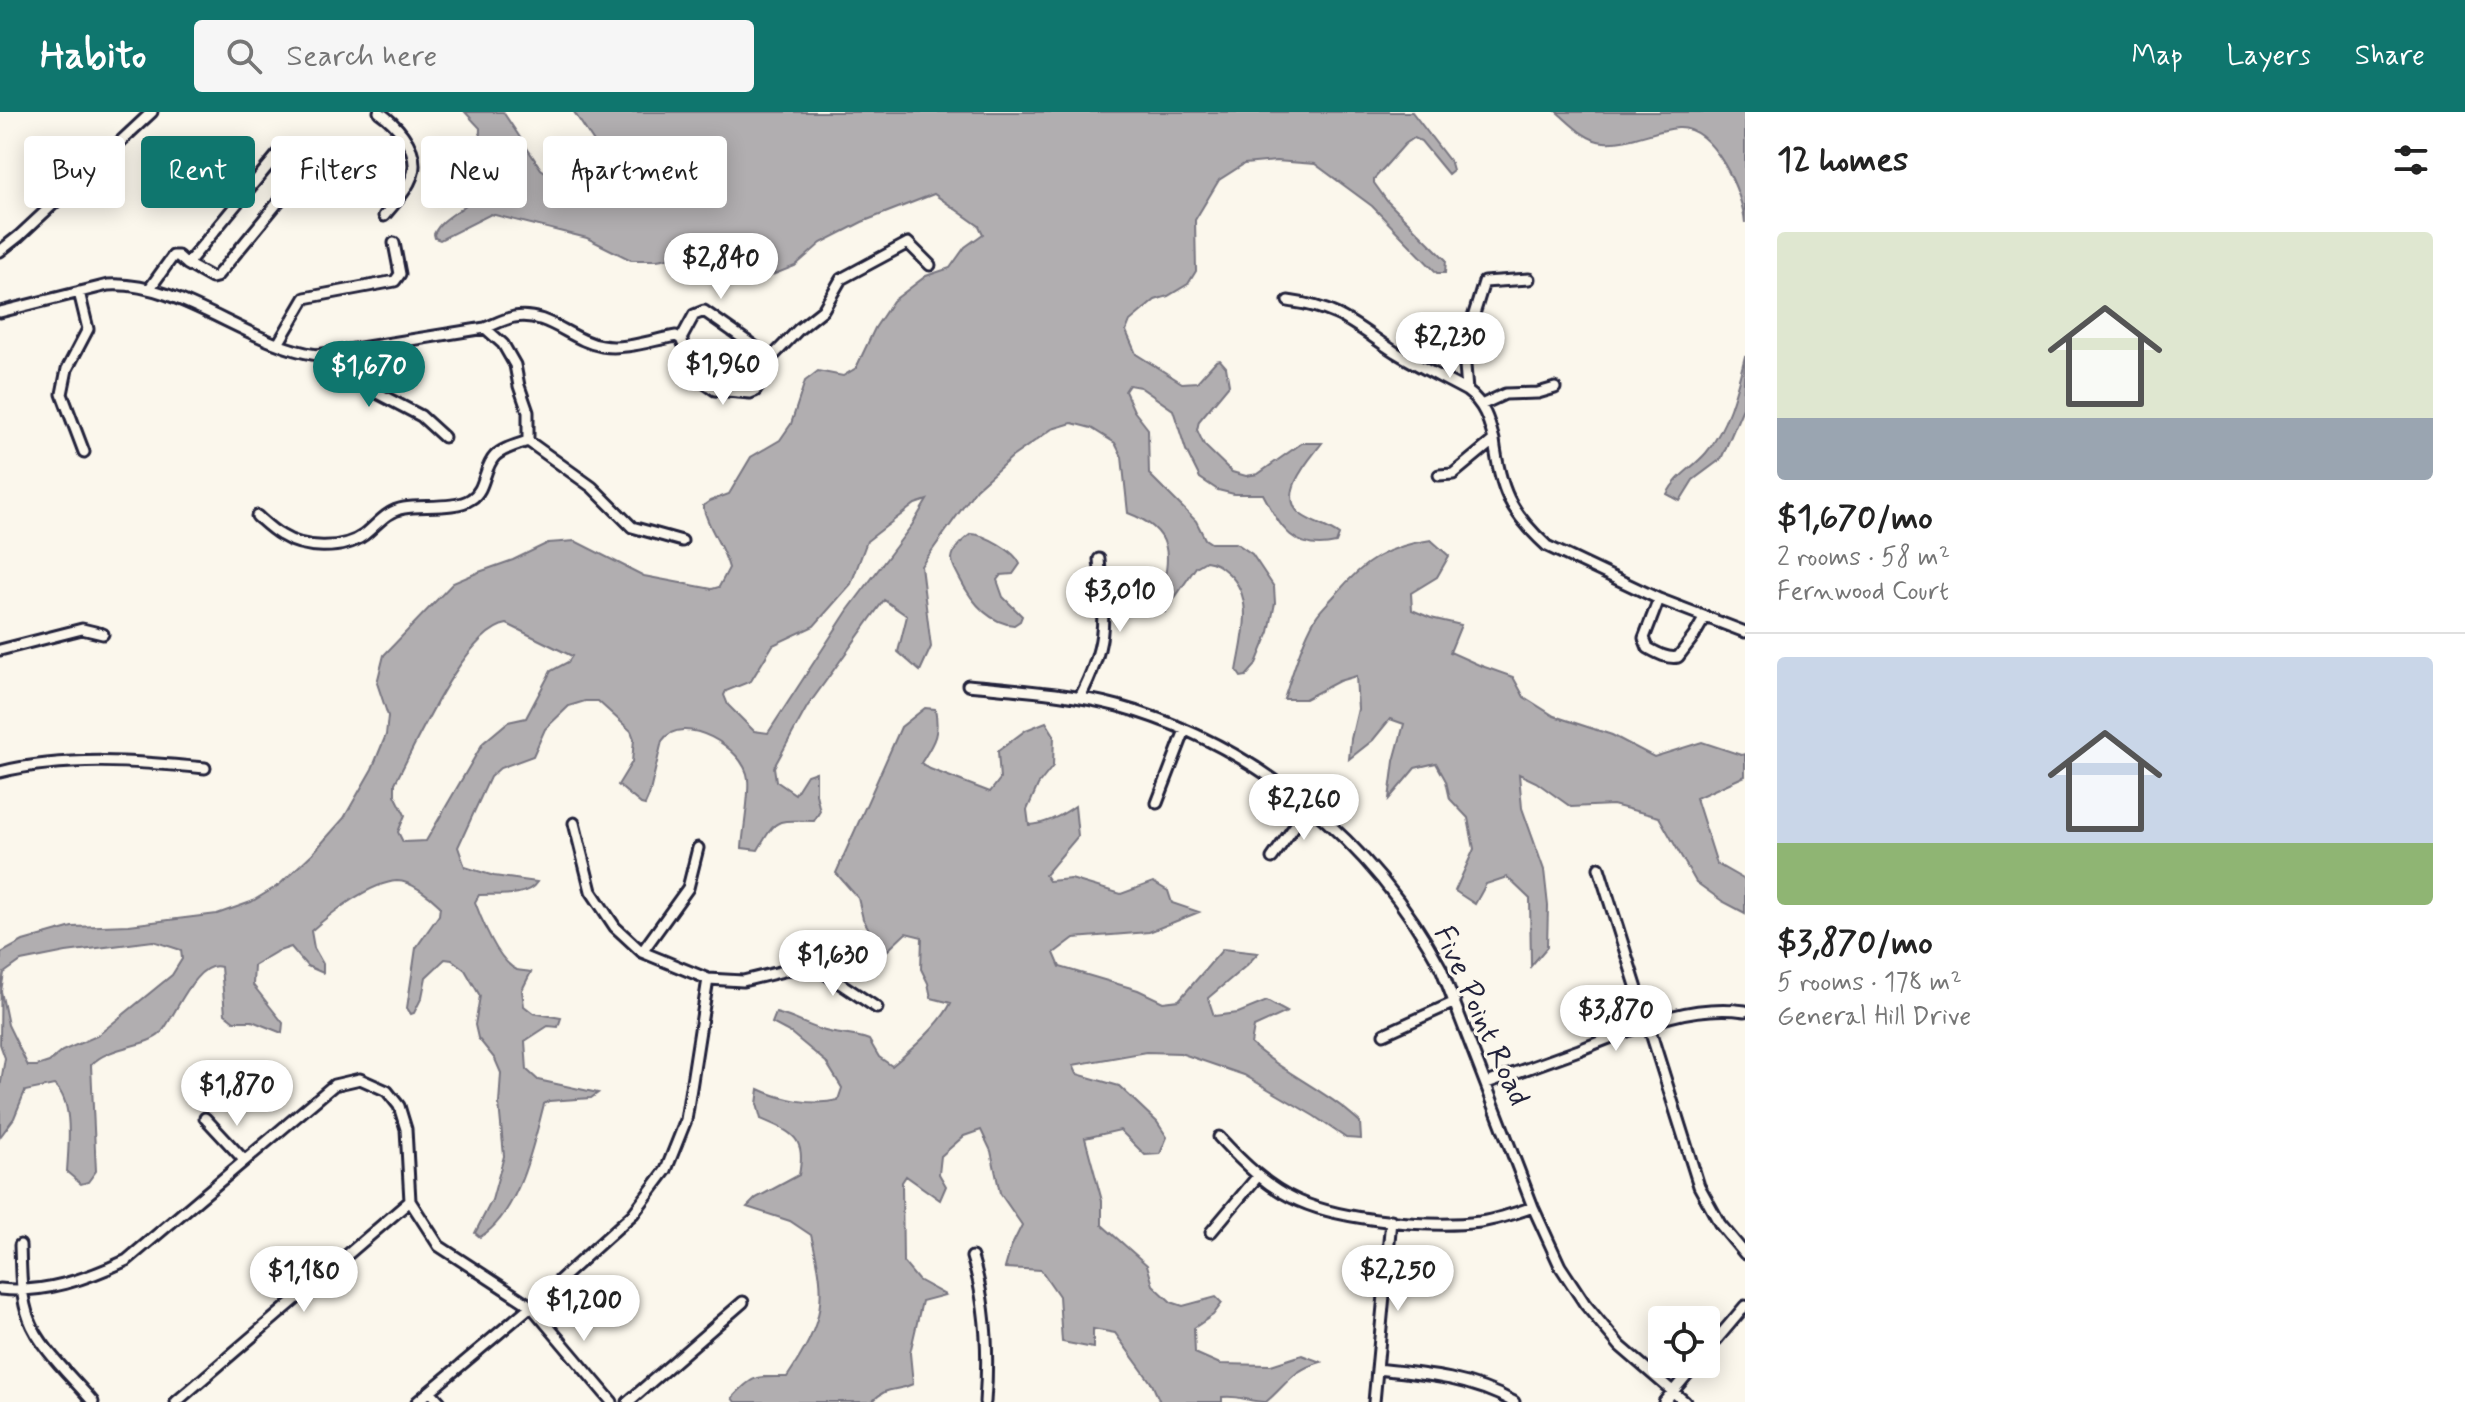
<!DOCTYPE html>
<html lang="en">
<head>
<meta charset="utf-8">
<style>
  :root { --surface:#fff; --page:#f6f6f6; --text:#222; --muted:#767676; --line:#e0e0e0; --accent:#0f766e }
  body { margin:0; font-family:Mynerve,sans-serif; background:var(--page); color:var(--text); height:100vh; display:flex; flex-direction:column; font-size:30px; white-space:nowrap }
  * { box-sizing:border-box; margin:0 }
  p { font-size:26px; color:var(--muted) }
  .icon { flex:none; width:44px; height:44px; fill:none; stroke:currentColor; stroke-width:2; stroke-linecap:round; stroke-linejoin:round }
  .map { position:relative; flex:1; overflow:hidden }
  .panel { display:flex; flex-direction:column; background:var(--surface); width:720px }
  .panel>* { flex:none }
  .hud { position:absolute; left:24px; top:24px; width:760px; height:72px; display:flex; gap:16px }
  .fabs { position:absolute; left:1648px; top:1194px; display:grid; gap:16px }
  .fabs a { display:grid; place-items:center; width:72px; height:72px; border-radius:8px; background:var(--surface); box-shadow:0 4px 20px #0003; font-size:40px }
  .price { position:absolute; translate:-50% -68px; padding:0 18px; border-radius:28px; background:#fff; color:#222; font-size:26px; line-height:52px; filter:drop-shadow(0 2px 4px #0008) }
  .price::after { content:''; position:absolute; left:50%; top:48px; width:24px; height:18px; margin-left:-12px; background:inherit; clip-path:polygon(0 0,100% 0,50% 100%) }
  .price.active { background:var(--accent); color:#fff }
  ul { padding:0; list-style:none }
  li { display:grid; align-content:center; gap:16px; height:424px; padding:0 32px }
  li+li { border-top:2px solid var(--line) }
  li span { display:grid; place-items:center; height:248px; border-radius:8px; color:#555 }
  li>.icon { margin-inline-start:auto }
  span .icon { width:144px; height:144px; fill:#fffc; stroke-width:1 }
  li b { font-size:34px }
  h2 { display:flex; justify-content:space-between; align-items:center; height:96px; padding:0 32px; font-size:34px }
  .pill { padding:0 28px; border-radius:8px; background:var(--surface); box-shadow:0 4px 20px #0003; font-size:28px; line-height:72px }
  .pill.active { background:var(--accent); color:#fff }
  header { display:flex; align-items:center; gap:48px; box-sizing:border-box; height:112px; padding:0 40px; background:var(--accent); color:#fff }
  header strong { font-size:38px }
  nav { display:flex; gap:44px; margin-inline-start:auto; font-size:28px }
  .search { width:560px; height:72px; background:var(--page); display:flex; align-items:center; gap:20px; box-sizing:border-box; padding:0 28px; border-radius:8px; color:var(--muted); font-size:30px }
  main { display:flex; flex:1; min-height:0 }
  .map>svg:first-child { display:block }
  .water { fill:#b1aeb0; stroke:#787681; stroke-width:2; fill-rule:evenodd }
  .lines { fill:none; stroke-linecap:round; stroke-linejoin:round }
  .minor-casing { stroke:#22223b; stroke-width:15 }
  .minor { stroke:#fbf7ec; stroke-width:9 }
  .labels { text-anchor:middle; dominant-baseline:central; stroke-width:7; stroke-linejoin:round; paint-order:stroke }
  .street-label { font-size:30px; fill:#22223b; stroke:#fbf7ec }
</style>
</head>
<body>
<header>
<strong>Habito</strong>
<div class="search"><svg class="icon" aria-label="search" viewBox="0 0 24 24"><circle cx="10" cy="10" r="6"/><path d="M15 15l6 6"/></svg>Search here</div>
<nav><a>Map</a><a>Layers</a><a>Share</a></nav>
</header>
<main>
<div class="map">
<svg width="1745" height="1290" viewBox="0 0 1745 1290">
  <rect width="100%" height="100%" fill="#fbf7ec"/>
  <filter id="ink" filterUnits="userSpaceOnUse"><feTurbulence type="fractalNoise" baseFrequency=".0125" numOctaves="2"/><feDisplacementMap in="SourceGraphic" scale="16" xChannelSelector="R" yChannelSelector="G"/><feConvolveMatrix kernelMatrix="1 2 1 2 8 2 1 2 1" color-interpolation-filters="sRGB"/></filter>
  <g filter="url(#ink)">
    <path class="water" d="M465 0H503L541 57 551 64 606 57 607 50 574 0H1412L1451 51 1453 58 1448 62 1421 29 1414 26 1405 32 1374 67V71L1387 89 1446 148 1445 161H1437L1372 94 1315 52 1276 49 1244 52 1219 68 1195 108 1196 159 1188 172 1168 184 1155 188 1130 209 1126 219 1136 242 1182 271 1197 270 1216 249 1220 248 1226 255 1229 273 1199 309 1197 318 1204 333 1232 360 1246 364 1258 362 1302 331H1322C1310 347 1277 382 1300 402 1312 411 1327 414 1339 423L1336 431C1293 441 1280 414 1263 382H1234L1218 378 1200 366 1186 338 1173 298 1140 275 1129 273 1125 279 1134 299 1148 317 1149 362 1196 409 1205 427 1211 431H1236L1252 442 1274 475 1275 491 1269 520 1255 554 1246 564 1241 565 1237 559C1242 528 1256 486 1228 461 1221 455 1216 450 1206 449L1196 455 1165 500 1158 498C1167 452 1182 421 1128 401L1122 345 1115 331 1091 316 1072 311 1052 317 1012 345 976 377 921 454 931 535 920 559 898 540 907 504 884 488 807 595 774 655 776 669 795 682 807 663 816 660V682L820 699 814 709C775 709 778 704 758 738L742 736C743 719 750 682 748 667 745 636 682 599 662 629L649 684 645 693 641 692 618 673 632 650 634 627 631 619 598 589H585L569 594 545 617 533 644 500 656 490 665 458 735 465 755 494 764 537 770C527 786 497 782 479 783L475 790C482 809 498 849 517 858 521 859 526 859 531 860L522 878 524 894 533 901 561 906 558 915 548 914 525 929 527 958 538 968 598 981 591 986 549 989 544 992C533 1033 519 1102 480 1125L475 1121 492 1088 504 1044 499 992 501 961 495 947 478 926 475 913 480 884 465 858 452 848 445 847 426 865 422 885 414 901 411 902 407 896 416 836 439 803 440 794C431 785 411 769 397 769 370 771 331 801 311 819L314 836 323 852V861L307 854 291 835 276 840 254 853 253 873 283 911 282 921 252 909H234L225 902 221 855C195 847 175 906 160 922 146 935 108 934 91 953L96 1059 88 1070 81 1072 67 1060C68 1037 75 989 54 973L25 979 14 1006 0 1025V976L5 946 0 932 1 841 23 829 72 815 129 813 217 802 251 790 279 773 313 741 344 706 372 657 386 623 388 604 377 571 384 543 453 471 479 460 513 448 548 431 575 429 644 464 712 477 719 475 729 456C723 433 708 417 703 394L710 389 729 382 751 345 780 328 791 312 805 269 818 259 843 264 856 256 875 216 893 189 926 164 950 156 965 135 983 122 979 114 934 82 862 110 821 131 795 154 770 164 739 155 734 139 714 138 657 148H631L587 126 491 102 440 128 435 126 434 122C442 105 461 100 472 87 483 73 479 35 480 16ZM927 388 912 413 848 498 768 621 754 619 728 593 724 583 726 579 751 569 773 533 814 514 851 472 867 429 915 392ZM507 512 572 544 568 550 551 559 526 606 508 610 483 631 426 729 403 730 398 720 405 703 395 683V671C415 634 465 518 507 512ZM153 829 181 838 182 847 172 863 97 924 62 939 49 950 37 954H28L8 913 1 879 4 861 21 849 66 840Z
      M1557 0H1745V111C1743 82 1714 14 1678 16 1652 18 1630 32 1604 30 1586 29 1570 11 1557 0Z
      M1745 244 1743 296 1721 347 1693 368 1680 389 1667 382C1676 364 1693 356 1706 341 1728 315 1737 276 1745 244Z
      M971 422C984 422 1015 439 1020 452L1013 462 1001 463 997 468 1003 485 1022 504 1020 509 1014 513C988 511 970 487 959 465 956 459 952 453 952 447 953 436 963 428 971 422Z
      M1431 428 1449 444 1437 465 1411 481 1412 498 1431 506 1461 513 1450 540 1479 553 1513 565 1524 585 1554 604 1612 623 1654 645 1702 630 1741 643 1745 642V664L1696 686 1717 752 1745 768V801L1722 789 1696 770 1659 705 1613 693 1571 695 1536 670 1519 662 1522 696 1544 758 1548 794 1547 835 1531 854 1530 787 1507 765 1486 772 1475 792 1455 779 1474 737 1468 706 1450 687 1446 669 1436 651 1415 656 1389 687 1394 649 1404 612 1390 607 1373 628 1349 647 1351 627 1358 597 1356 564 1339 569 1305 587H1284C1293 560 1302 529 1316 505 1321 497 1330 489 1336 482 1365 448 1388 434 1431 428Z
      M925 596 935 597C940 623 934 630 921 651L930 657 990 680 1000 667 998 639 1026 618 1046 610 1054 623 1053 654 1038 673 1027 698 1029 713C1045 712 1061 704 1075 694L1078 724 1045 763 1049 769 1071 767 1121 782 1153 770 1168 779 1172 791 1199 800 1149 820 1074 826 1054 841 1060 855 1138 878 1163 890 1179 888 1223 837 1258 841 1247 853 1208 886 1214 904 1238 901 1267 889 1287 900 1254 915 1251 932C1285 962 1327 979 1360 1010L1361 1027 1346 1026 1314 1004 1244 963 1180 941 1146 940 1073 953 1077 962 1119 974 1157 1010 1167 1025 1160 1042 1145 1043 1120 1018 1085 1026 1102 1089V1113L1147 1153 1153 1173 1171 1190 1183 1194 1216 1185 1222 1191 1213 1203 1194 1216 1195 1241 1220 1252 1271 1253 1302 1243 1321 1250C1292 1258 1287 1272 1266 1290 1247 1290 1243 1283 1222 1285V1290H1160L1152 1272 1115 1221 1093 1217V1236L1062 1230 1059 1184 1041 1158 1005 1156 1011 1135 1022 1113 1000 1081 991 1039 981 1018 964 1024 941 1044 939 1062 946 1074 940 1088 906 1064 902 1070 903 1150 918 1168 945 1183 922 1189 910 1241 913 1272C894 1281 889 1272 872 1290H735L732 1286C754 1262 755 1265 787 1265 824 1210 828 1187 811 1123L790 1109 747 1095 756 1086 799 1063C806 1026 794 1021 761 1007L757 992 759 977C782 988 814 994 838 988L842 976 826 950 791 921 772 911 776 901C793 905 808 914 825 919 839 923 854 922 869 928L879 945 892 954C911 938 940 913 951 891L931 886 928 871 921 857 922 825 906 821 888 838 871 821 863 807 858 786 836 761 901 615Z"/>
    <g class="lines">
      <g class="minor-casing">
        <path id="minor" d="M379 0C395 11 415 33 414 54 414 71 395 91 384 104
          M282 37 303 54V60L228 151 216 165 212 166 187 152Z
          M0 139 19 124 152 0
          M150 176 173 144H178L187 152
          M79 180 88 217 67 257 62 282 84 340
          M1288 189C1340 196 1354 213 1395 240 1418 254 1443 266 1467 279
          M0 200 108 173C178 168 248 233 317 243L485 216C495 212 504 207 514 205 548 199 571 229 602 234 626 238 652 228 676 224L681 227
          M485 216 503 232 515 253 519 274 528 300V329
          M681 227 699 267 715 278 750 281 755 279 763 268 771 246 799 217 823 198 841 167 908 131 930 153
          M681 227 694 203 704 199 771 246
          M278 232 305 186 395 169 400 162 394 131
          M317 243 339 261 421 304 444 325
          M1481 293 1505 282 1538 281 1555 276
          M1494 328C1500 377 1510 400 1547 434L1659 487 1745 520
          M528 329 592 375 632 415 682 429
          M1439 363 1453 362 1494 328C1489 309 1484 291 1467 279L1465 253 1466 228 1484 170 1529 167
          M257 404C265 411 272 418 281 423 303 437 342 439 364 423 377 413 386 399 404 396 422 393 457 397 471 387 486 378 483 356 495 344 503 336 517 333 528 329
          M1659 487 1644 526 1648 536C1657 541 1667 547 1678 545L1694 524 1705 505
          M0 538 82 517 103 522
          M968 573C1019 578 1069 581 1118 594 1256 632 1374 730 1441 856L1533 1095 1560 1154 1585 1192 1620 1234 1685 1290
          M1080 585C1109 529 1104 508 1099 447
          M0 660C66 644 137 649 205 656
          M1157 691 1185 618
          M574 711 591 779 615 815 642 840 708 867 743 869 796 856 823 860 877 896
          M1272 746 1309 694
          M1599 756 1699 1074 1720 1112 1745 1142
          M642 840 688 776 698 736
          M1384 922 1455 890
          M1487 971C1518 960 1549 949 1579 938 1633 917 1686 891 1745 899
          M205 1006 244 1048
          M1219 1025C1243 1051 1267 1075 1299 1089 1344 1109 1432 1116 1480 1110 1499 1107 1516 1101 1533 1095
          M1211 1120 1258 1064
          M20 1133C21 1157 20 1183 29 1207 39 1235 73 1266 93 1290
          M972 1145C987 1193 989 1240 985 1290
          M0 1177C44 1182 87 1167 127 1148L334 973 360 967 387 979 399 994 406 1017 410 1089 439 1134 531 1194 612 1290
          M1706 1240 1745 1194
          M1377 1257C1426 1262 1471 1266 1514 1290
          M430 1279 440 1290
          M176 1290 410 1089
          M417 1290 531 1194 633 1102 666 1058 686 1008 708 867
          M628 1290 743 1190
          M1374 1290 1391 1108
          M1664 1290 1696 1252"/>
      </g>
      <use href="#minor" class="minor"/>
    </g>
  </g>
  <g class="labels">
    <g class="street-label">
      <text transform="translate(1481 904) rotate(66)">Five Point Road</text>
    </g>
  </g>
</svg>
<div class="fabs">
<a><svg class="icon" aria-label="locate" viewBox="0 0 24 24"><circle cx="12" cy="12" r="6"/><path d="M12 2v4M12 18v4M2 12h4M18 12h4"/></svg></a>
</div>
<b class="price" style="left:721px;top:189px">$2,840</b>
<b class="price" style="left:1450px;top:268px">$2,230</b>
<b class="price" style="left:723px;top:295px">$1,960</b>
<b class="price active" style="left:369px;top:297px">$1,670</b>
<b class="price" style="left:1120px;top:522px">$3,010</b>
<b class="price" style="left:1304px;top:730px">$2,260</b>
<b class="price" style="left:833px;top:886px">$1,630</b>
<b class="price" style="left:1616px;top:941px">$3,870</b>
<b class="price" style="left:237px;top:1016px">$1,870</b>
<b class="price" style="left:1398px;top:1201px">$2,250</b>
<b class="price" style="left:304px;top:1202px">$1,180</b>
<b class="price" style="left:584px;top:1231px">$1,200</b>
<div class="hud">
<a class="pill">Buy</a>
<a class="pill active">Rent</a>
<a class="pill">Filters</a>
<a class="pill">New</a>
<a class="pill">Apartment</a>
</div>
</div>
<section class="panel">
<h2>12 homes<svg class="icon" aria-label="filters" viewBox="0 0 24 24"><path d="M4 7h16M4 17h16"/><circle cx="9" cy="7" r="2"/><circle cx="15" cy="17" r="2"/></svg></h2>
<ul>
<li><span style="background:linear-gradient(#dfe7d0 75%,#9aa5b1 0)"><svg class="icon" aria-label="home" viewBox="0 0 24 24"><path d="M3 11l9-7 9 7M6 9v11h12V9"/></svg></span><div><b>$1,670/mo</b><p>2 rooms · 58 m²</p><p>Fernwood Court</p></div></li>
<li><span style="background:linear-gradient(#c9d6e8 75%,#8fb573 0)"><svg class="icon" aria-label="home" viewBox="0 0 24 24"><path d="M3 11l9-7 9 7M6 9v11h12V9"/></svg></span><div><b>$3,870/mo</b><p>5 rooms · 178 m²</p><p>General Hill Drive</p></div></li>
</ul>
</section>
</main>
</body>
</html>
